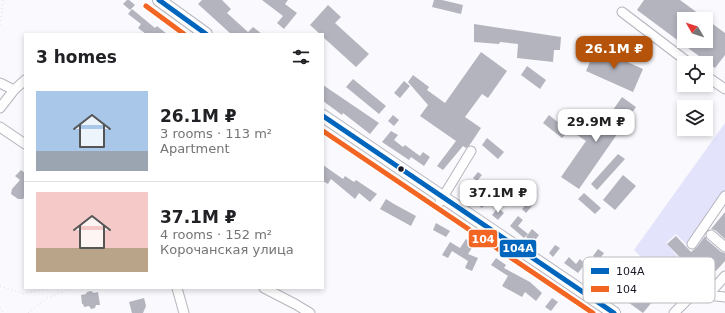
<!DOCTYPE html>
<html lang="en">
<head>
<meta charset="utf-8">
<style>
  :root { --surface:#fff; --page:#f2f2f2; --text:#202124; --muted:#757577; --line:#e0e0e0; --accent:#b45309 }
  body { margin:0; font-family:"DejaVu Sans",sans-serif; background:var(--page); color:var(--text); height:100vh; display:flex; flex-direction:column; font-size:15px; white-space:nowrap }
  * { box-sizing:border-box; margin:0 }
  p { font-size:13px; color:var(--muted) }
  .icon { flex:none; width:22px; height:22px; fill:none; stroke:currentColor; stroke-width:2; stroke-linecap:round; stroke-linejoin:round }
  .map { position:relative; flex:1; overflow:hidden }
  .details { position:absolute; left:24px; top:33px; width:300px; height:256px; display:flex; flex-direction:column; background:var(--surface); border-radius:0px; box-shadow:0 2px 6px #0003 }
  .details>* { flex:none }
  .needle { width:26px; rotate:309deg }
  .tools { position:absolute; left:677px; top:12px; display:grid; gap:8px }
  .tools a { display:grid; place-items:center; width:36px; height:36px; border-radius:0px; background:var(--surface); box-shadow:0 2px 6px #0003; font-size:20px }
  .price { position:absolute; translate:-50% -34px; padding:0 9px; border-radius:8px; background:#fff; color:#222; font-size:13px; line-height:26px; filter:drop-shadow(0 1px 2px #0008) }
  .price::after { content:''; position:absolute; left:50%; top:24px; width:12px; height:9px; margin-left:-6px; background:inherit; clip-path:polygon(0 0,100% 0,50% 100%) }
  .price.current { background:var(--accent); color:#fff }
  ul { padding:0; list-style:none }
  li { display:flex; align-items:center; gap:12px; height:100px; padding:0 12px }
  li+li { border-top:1px solid var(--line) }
  li span { display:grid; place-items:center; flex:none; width:112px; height:80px; border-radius:0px; color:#555 }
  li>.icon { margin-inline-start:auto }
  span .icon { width:48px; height:48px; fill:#fffc; stroke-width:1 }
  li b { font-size:17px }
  h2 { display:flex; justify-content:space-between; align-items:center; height:48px; padding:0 12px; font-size:17px }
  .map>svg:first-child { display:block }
  .green { fill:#e4e3fc }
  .building { fill:#b4b4bf; fill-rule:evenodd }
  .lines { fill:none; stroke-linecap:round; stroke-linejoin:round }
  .minor-casing { stroke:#b5b5bd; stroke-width:11 }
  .major-casing { stroke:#b5b5bd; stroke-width:14 }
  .path { stroke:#e0e0e2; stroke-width:1; stroke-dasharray:1 3; stroke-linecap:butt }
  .minor { stroke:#fefeff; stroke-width:9 }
  .major { stroke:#fefeff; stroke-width:12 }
  .bus-1-casing { stroke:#fff; stroke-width:8 }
  .bus-2-casing { stroke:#fff; stroke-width:8 }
  .bus-1 { stroke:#0065bd; stroke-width:5 }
  .bus-2 { stroke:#f26522; stroke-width:5 }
  .bus-dot { fill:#1b1a26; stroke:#fff; stroke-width:1.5 }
  .key { fill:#fff; stroke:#bbbabe; stroke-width:1 }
  .key-label { font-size:11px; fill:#1b1a26 }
  .line-badge { stroke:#fff; stroke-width:1.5 }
  .badge-label { font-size:11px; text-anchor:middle; font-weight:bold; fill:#fff }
</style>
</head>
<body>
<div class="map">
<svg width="725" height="313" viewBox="0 0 725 313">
  <rect width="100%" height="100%" fill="#f9f9fe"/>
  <path class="green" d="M725 123V193L688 246 676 234 666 243 678 257 659 275 634 250Z"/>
  <path class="building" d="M127 0H129L135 5 130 10 123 4Z
    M202 0H222L231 9 227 13 248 32 253 27 262 34H231L198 4Z
    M262 0H288L285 4 297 13 284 29 277 23 283 16Z
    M434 0H442L463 5 461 14 432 7Z
    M644 0H680L725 33V55L715 68 637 10ZM684 19H706V41H684Z
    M328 5 341 17 335 23 369 54 356 67 323 37V34H320L310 25Z
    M132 9 155 28 157 26 167 34H146L138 28 141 24 128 14Z
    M474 24 561 37 560 50H554L553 62 517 58 518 44 500 42 499 44 474 42Z
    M596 48 643 69 633 92 586 71Z
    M481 52 507 71 488 98 482 94 465 117 481 128 469 146 466 148 463 146 443 170 437 166 456 141 420 116 428 105 408 82 413 75 429 87 427 90 445 103Z
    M527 66 546 80 540 89 521 75Z
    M353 79 386 106 379 114 346 87Z
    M404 81 410 86 400 98 394 93Z
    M323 85 379 123 370 134 343 113 342 115 323 101Z
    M622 97 636 107 579 189 561 177 586 141 573 132 583 118 599 130Z
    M393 115 399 120 394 126 388 121Z
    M549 115 569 131 562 138 543 123Z
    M391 131 398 135 394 140 403 147 405 145 420 156 423 152 430 157 424 166 411 157 409 160 382 142Z
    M487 138 504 152 498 159 482 145Z
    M618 154 625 159 597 190 591 184Z
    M323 165 343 179 345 176 354 182 356 180 377 194 370 202 359 193 355 199 331 179 328 184 323 181Z
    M21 170 25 173V196L23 199H18L11 194 12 189 20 180 15 176Z
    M478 172 482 175 477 181 473 178Z
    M623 175 636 186 615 210 603 200Z
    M468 186 483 198 486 194 490 198 482 208 471 199 469 201 461 194Z
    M584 193 601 208 595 214 578 199Z
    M532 198 536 201 526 213 522 209Z
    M386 199 394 204 416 216 411 226 380 209Z
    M498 208 504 213 498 220 492 215Z
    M725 212V239L715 230 711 229Z
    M518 216 523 220 518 226 528 234 524 238 510 226Z
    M436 223 450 231 446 237 433 230Z
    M532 229 539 235 533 243 526 237Z
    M676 236 691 252 697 247 705 236 707 240 721 252 725 253V261L716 271 712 268 701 279 667 244Z
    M466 239 474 245 468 254 478 258 472 271 465 268 468 261 452 251 448 258 442 255 450 242 460 248Z
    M555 245 560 248 553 257 549 253Z
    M598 249 604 253 599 260 593 256Z
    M569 257 576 264 580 259 585 264 578 273 564 263Z
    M496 258 506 265 504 268 530 282 542 293 536 301 525 292 522 297 502 286 508 276 491 265Z
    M623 281 652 302 643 313 614 292Z
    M91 291 94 293 98 292 100 305H96L95 308 91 309 89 306 84 307 83 304H82L81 295 86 294 87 292Z
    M144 298 146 306 143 313H132L129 302Z
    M552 298 558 302 551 311 545 307Z"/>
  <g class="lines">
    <g class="minor-casing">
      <path id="minor" d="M622 12 689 63
        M706 76 725 89
        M0 83 14 90
        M0 108 14 90 25 80
        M0 127 25 144
        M440 202 471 151
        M711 235 725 247
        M692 244 725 196
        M177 288 184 313
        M264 288 295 304 310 313
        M708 295 725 276
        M674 313 690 297 699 294 725 297"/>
    </g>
    <g class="major-casing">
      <path id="major" d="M159 0 206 34
        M323 116 614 313"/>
    </g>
    <path class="path" d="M0 25 3 0
      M168 25 171 20
      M0 286 23 294 50 288
      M0 307 3 313
      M28 313 47 298 72 288"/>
    <use href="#minor" class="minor"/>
    <use href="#major" class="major"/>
    <g class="bus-1-casing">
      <path id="bus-1" d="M159 0 206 34
        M323 116 614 313"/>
    </g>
    <g class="bus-2-casing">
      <path id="bus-2" d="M146 6 184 34
        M323 131 593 313"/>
    </g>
    <use href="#bus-1" class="bus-1"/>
    <use href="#bus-2" class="bus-2"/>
  </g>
  <circle class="bus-dot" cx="401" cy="169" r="3.5"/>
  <rect x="583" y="257" width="132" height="46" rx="6" class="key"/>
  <rect x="591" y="268" width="18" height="6" fill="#0065bd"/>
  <rect x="591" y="286" width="18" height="6" fill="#f26522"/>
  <g class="key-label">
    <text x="616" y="275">104А</text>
    <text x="616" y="293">104</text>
  </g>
  <g class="line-badge">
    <rect x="468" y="229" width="30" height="19" rx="4" fill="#f26522"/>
    <rect x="499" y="239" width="38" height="19" rx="4" fill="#0065bd"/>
  </g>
  <g class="badge-label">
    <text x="483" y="243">104</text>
    <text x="518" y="252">104А</text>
  </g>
</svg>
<div class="tools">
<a><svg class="needle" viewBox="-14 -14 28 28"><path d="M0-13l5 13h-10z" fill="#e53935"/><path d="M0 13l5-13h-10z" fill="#757577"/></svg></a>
<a><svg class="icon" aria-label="locate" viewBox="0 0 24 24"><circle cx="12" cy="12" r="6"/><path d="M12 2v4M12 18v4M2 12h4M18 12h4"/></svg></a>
<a><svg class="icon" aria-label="layers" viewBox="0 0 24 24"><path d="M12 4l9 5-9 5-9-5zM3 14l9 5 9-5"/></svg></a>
</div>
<b class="price current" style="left:614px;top:70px">26.1M ₽</b>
<b class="price" style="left:596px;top:143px">29.9M ₽</b>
<b class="price" style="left:498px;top:214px">37.1M ₽</b>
<section class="details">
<h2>3 homes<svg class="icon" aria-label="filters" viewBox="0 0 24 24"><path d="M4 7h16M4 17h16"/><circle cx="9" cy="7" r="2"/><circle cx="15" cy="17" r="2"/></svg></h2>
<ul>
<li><span style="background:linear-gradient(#a9c7e8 75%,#9aa5b1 0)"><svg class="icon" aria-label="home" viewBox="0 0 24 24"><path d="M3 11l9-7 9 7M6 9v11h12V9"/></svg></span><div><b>26.1M ₽</b><p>3 rooms · 113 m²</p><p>Apartment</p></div></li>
<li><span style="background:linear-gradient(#f6c9c9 70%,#b9a48a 0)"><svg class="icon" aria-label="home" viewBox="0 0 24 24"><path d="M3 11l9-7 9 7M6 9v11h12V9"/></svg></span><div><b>37.1M ₽</b><p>4 rooms · 152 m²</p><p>Корочанская улица</p></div></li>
</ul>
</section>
</div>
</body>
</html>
